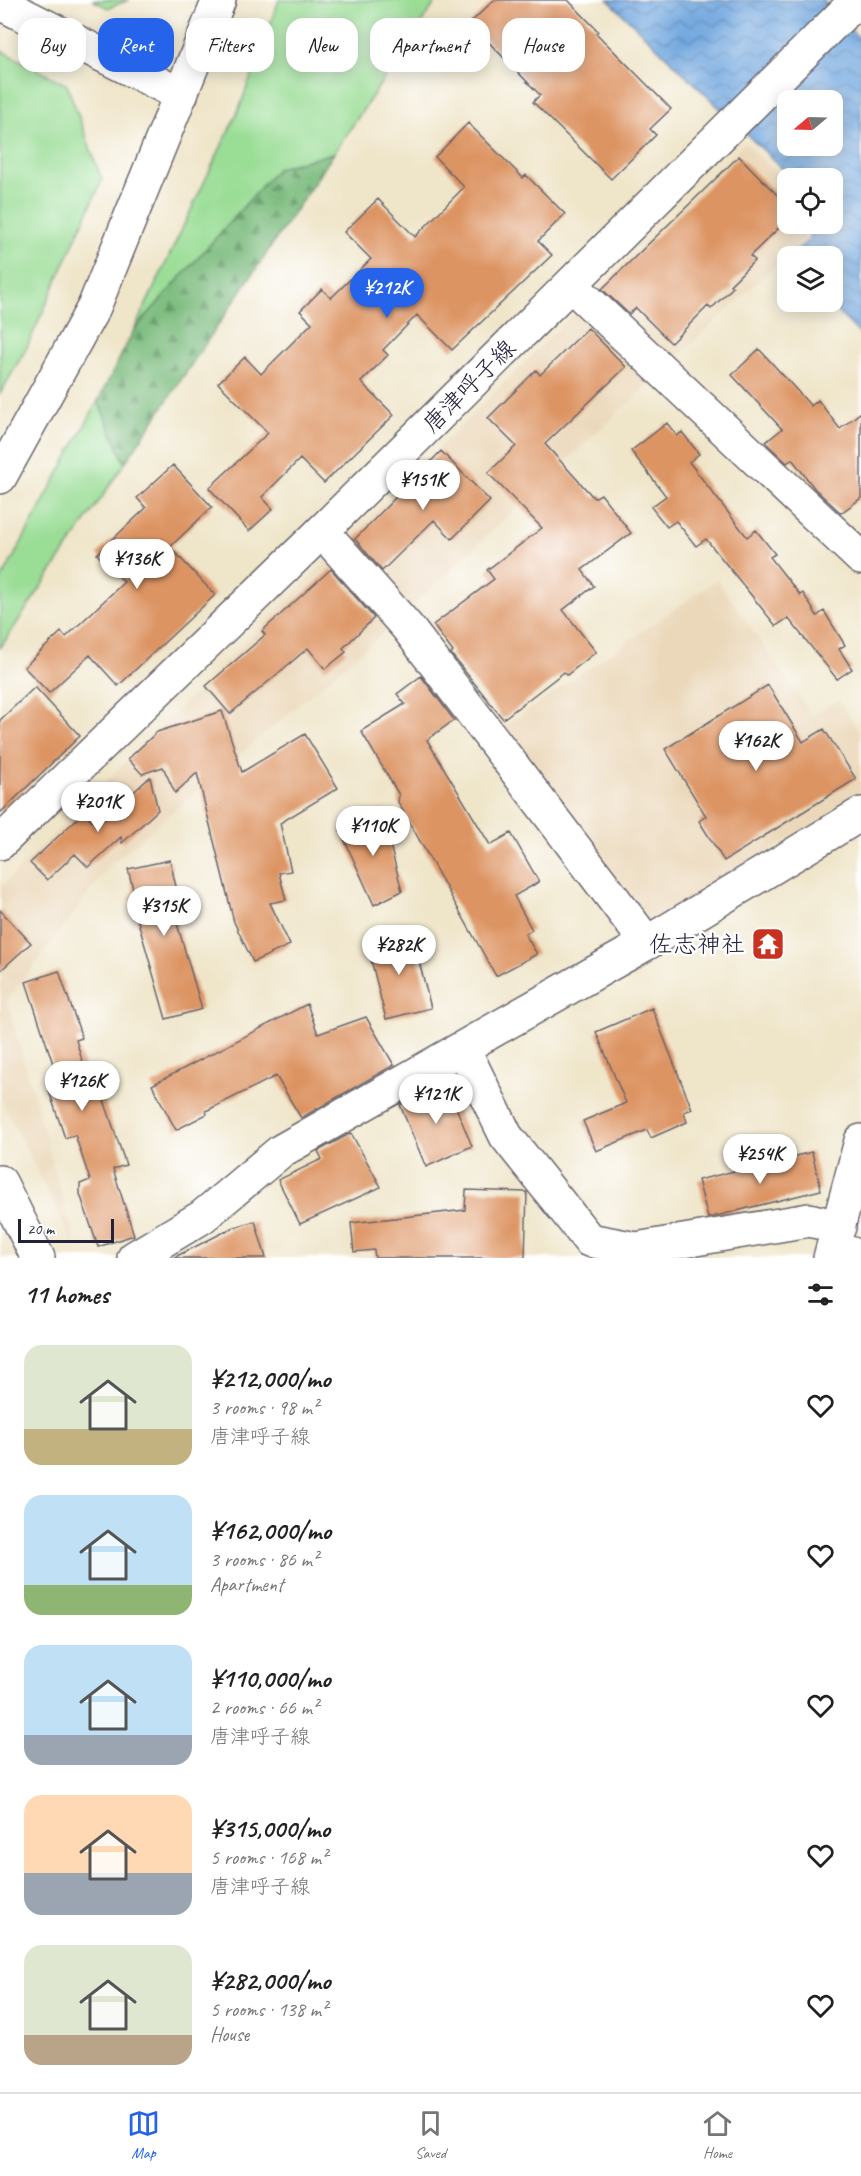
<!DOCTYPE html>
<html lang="en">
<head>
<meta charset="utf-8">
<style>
  :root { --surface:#fff; --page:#f6f6f6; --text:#222; --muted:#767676; --line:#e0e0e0; --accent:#2563eb }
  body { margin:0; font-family:Caveat,"Klee One",sans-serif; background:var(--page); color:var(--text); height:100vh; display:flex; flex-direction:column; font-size:22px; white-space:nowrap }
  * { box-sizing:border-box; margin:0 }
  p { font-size:20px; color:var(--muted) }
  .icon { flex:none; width:33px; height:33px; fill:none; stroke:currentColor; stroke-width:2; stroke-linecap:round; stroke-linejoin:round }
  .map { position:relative; height:1258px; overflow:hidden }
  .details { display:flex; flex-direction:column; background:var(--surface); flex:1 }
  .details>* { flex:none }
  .hud { position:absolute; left:18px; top:18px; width:825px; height:54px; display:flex; gap:12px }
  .needle { width:39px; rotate:251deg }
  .tools { position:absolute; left:777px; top:90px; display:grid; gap:12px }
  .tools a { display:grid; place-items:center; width:66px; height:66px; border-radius:12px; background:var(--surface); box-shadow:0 3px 15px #0003; font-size:30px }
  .scale { position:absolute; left:18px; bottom:15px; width:96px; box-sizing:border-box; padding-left:6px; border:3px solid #22223b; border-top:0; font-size:16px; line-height:21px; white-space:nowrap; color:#22223b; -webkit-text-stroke:4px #fff; paint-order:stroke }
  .price { position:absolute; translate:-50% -51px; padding:0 14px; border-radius:21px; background:#fff; color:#222; font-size:20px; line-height:39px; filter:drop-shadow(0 2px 3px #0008) }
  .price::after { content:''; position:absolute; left:50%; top:36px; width:18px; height:14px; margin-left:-9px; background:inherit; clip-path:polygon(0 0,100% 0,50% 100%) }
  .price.active { background:var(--accent); color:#fff }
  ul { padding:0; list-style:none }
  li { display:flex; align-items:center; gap:18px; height:150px; padding:0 24px }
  li span { display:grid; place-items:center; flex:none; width:168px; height:120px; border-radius:18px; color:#555 }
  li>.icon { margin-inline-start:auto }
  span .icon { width:72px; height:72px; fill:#fffc; stroke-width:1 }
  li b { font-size:26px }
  h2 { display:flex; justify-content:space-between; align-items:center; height:72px; padding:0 24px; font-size:26px }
  .chip { padding:0 21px; border-radius:18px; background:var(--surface); box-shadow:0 3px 15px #0003; font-size:21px; line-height:54px }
  .chip.active { background:var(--accent); color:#fff }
  .tabs { display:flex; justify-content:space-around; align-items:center; height:84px; border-top:2px solid var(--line); background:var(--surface); font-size:16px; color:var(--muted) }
  .tabs a { display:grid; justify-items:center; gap:3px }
  .tabs .active { color:var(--accent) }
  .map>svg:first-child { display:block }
  .built { fill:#ebd8ba }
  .green { fill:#9add95; stroke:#5e8068; stroke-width:1.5 }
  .forest { fill:url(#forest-firs); stroke:#4e6f5c; stroke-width:1.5 }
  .water { fill:url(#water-waves); stroke:#4a648d; stroke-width:1.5; fill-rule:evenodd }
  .building { fill:#dd9464 }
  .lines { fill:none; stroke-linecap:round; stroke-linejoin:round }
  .minor-casing { stroke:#6a666d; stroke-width:36 }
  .tertiary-casing { stroke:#6a666d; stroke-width:36 }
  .secondary-casing { stroke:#6a666d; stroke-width:36 }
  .primary-casing { stroke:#6a666d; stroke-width:36 }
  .minor { stroke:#fff; stroke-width:33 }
  .tertiary { stroke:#fff; stroke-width:33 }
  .secondary { stroke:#fff; stroke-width:33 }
  .primary { stroke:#fff; stroke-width:33 }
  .labels { text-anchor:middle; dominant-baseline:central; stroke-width:5; stroke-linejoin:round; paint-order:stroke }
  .street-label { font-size:24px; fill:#22223b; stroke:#fff }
  .poi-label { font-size:24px; fill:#22223b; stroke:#fff; text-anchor:end }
</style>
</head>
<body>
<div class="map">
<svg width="861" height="1258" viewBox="0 0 861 1258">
  <defs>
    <pattern id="forest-firs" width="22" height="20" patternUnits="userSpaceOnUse" patternTransform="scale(1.5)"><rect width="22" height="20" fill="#7bbc7e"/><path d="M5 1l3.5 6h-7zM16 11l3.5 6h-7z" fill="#649868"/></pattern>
    <pattern id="water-waves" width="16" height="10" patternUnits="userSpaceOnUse" patternTransform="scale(1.5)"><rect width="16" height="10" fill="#72a7df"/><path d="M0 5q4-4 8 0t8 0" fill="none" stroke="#5d88b6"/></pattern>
  </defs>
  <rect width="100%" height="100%" fill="#fff"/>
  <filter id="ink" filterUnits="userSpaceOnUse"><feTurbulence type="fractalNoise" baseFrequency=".0167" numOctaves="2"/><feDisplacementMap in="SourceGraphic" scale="12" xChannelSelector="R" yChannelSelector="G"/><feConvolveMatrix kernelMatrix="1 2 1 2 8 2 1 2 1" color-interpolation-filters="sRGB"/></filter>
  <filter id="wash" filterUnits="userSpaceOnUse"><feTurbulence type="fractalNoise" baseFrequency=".008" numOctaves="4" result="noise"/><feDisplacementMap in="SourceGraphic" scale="24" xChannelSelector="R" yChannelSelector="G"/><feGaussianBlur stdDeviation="1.35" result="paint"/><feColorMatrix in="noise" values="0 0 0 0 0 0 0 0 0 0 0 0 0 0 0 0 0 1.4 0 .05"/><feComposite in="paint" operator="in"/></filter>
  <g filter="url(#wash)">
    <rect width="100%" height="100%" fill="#efe5c9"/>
    <path class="built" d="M745 142 787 183 788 224H804L803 239 385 631 110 865 7 1001 77 1251 0 1097V888Z
      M717 580 812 716 838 700 861 734V796L647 923 501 729Z"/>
    <path class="green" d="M92 0H129L108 8Z
      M279 0H437L334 153 278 168 134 330 239 109Z
      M0 50 67 85 102 180 26 349 0 394Z
      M98 401 125 463 0 648V582Z"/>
    <path class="forest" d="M334 153 125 463 98 401 134 330 278 168Z"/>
    <path class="water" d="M608 0H823L861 40V335L827 302H832V256H788L809 240 810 224H832V178H792ZM788 100H832V146H788Z"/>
    <g id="blocks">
      <path class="building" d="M494 0H568L598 31 596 33 671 109 650 129 656 135 611 179 533 102 540 95 470 23Z
        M468 123 523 178 526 175 565 214 538 241 552 255 452 350 417 315 383 350 388 355 361 382 394 415 324 483 300 459 262 497 273 509 249 531 209 488 268 433 218 383 245 357 261 374 312 323 300 311 322 289 331 298 371 259 344 232 378 199 415 237 464 187 435 157Z
        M739 156 785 203 788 219 750 256 755 260 730 285 733 287 711 309 708 306 671 343 636 308 629 314 602 289Z
        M588 328 626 367 545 444 594 498 601 494 631 533 582 570 594 586 563 610 596 652 567 675 564 672 503 719 451 654 453 652 433 625 494 579 487 570 542 528 488 473 516 446 488 418 536 370 540 375Z
        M759 349 811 406 818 400 840 429 861 412V498L841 513 815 489 792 459 787 463 769 446 766 442 782 429 732 375Z
        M667 423 677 436 682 432 699 454 689 462 747 537 756 530 775 554 770 557 800 595 803 593 817 616 824 611 845 645 839 649 852 669 837 679 788 618 776 626 706 539 696 546 676 521 667 527 651 507 666 496 631 451Z
        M441 451 490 501 452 539 434 520 382 571 355 539Z
        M173 465 212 507 170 547 215 595 118 686 90 655 49 693 24 667 61 632 66 637 124 582 97 554 146 508 137 498Z
        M331 569 374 618 343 648 346 652 325 669 308 648 230 714 206 686 265 635 262 631Z
        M421 676 454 720 427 740 490 845 511 833 539 882 514 896 532 930 525 934 537 954 496 976 398 802 399 795 361 731 405 704 397 694Z
        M768 685 803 742 824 729 856 779 724 861 699 821 706 816 665 749Z
        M35 687 80 736 0 813V720Z
        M222 711 242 772 305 734 338 788 280 823 291 871 279 873 286 900 270 903 290 945 253 962 234 922 197 773 175 793 163 767 142 774 128 759 157 732Z
        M150 777 158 810 122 843 121 837 88 867 75 854 47 880 30 863 84 812 97 826Z
        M381 810 402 891 374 905 340 830Z
        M170 860 183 918 176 920 202 1009 166 1019 131 897 134 893 128 869Z
        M0 910 31 943 0 971Z
        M412 934 431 1008 386 1019 367 944Z
        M59 971 82 1038 76 1040 92 1094H102L126 1165 113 1169 134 1235 98 1247 80 1194V1184L90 1180 75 1135 65 1138 49 1091 61 1088 26 982Z
        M307 1004 318 1034 366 1017 394 1065 301 1118 276 1076 206 1111 207 1114 176 1130 152 1085Z
        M652 1008 692 1109 684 1112 687 1122 651 1138 647 1130 596 1151 583 1121 626 1103 596 1032Z
        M445 1081 472 1146 426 1167 400 1105Z
        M351 1133 381 1187 300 1224 278 1180 322 1159 318 1151Z
        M812 1152 821 1190 708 1218 698 1180Z
        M466 1190 527 1192 525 1258H375L374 1250 354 1252 351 1223 465 1210Z
        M255 1221 266 1258H173L232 1228Z"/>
    </g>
  </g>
  <g filter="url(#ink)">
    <use href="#blocks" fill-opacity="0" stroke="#6a666d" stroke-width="1.5"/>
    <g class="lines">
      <g class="minor-casing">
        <path id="minor" d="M0 3 181 95
          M571 285 861 558
          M322 531 408 628 647 943
          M463 1048 506 1136 589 1240 636 1249 809 1220 839 1227
          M834 1248 861 1257
          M134 1258 202 1217 281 1151 647 943 861 814
          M830 1258 861 1141"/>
      </g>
      <g class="tertiary-casing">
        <path id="tertiary" d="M0 477 94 307 219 0"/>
      </g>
      <g class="secondary-casing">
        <path id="secondary" d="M0 1182 38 1258"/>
      </g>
      <g class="primary-casing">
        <path id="primary" d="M0 843 322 531 857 0"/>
      </g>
      <use href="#minor" class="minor"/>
      <use href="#tertiary" class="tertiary"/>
      <use href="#secondary" class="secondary"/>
      <use href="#primary" class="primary"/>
    </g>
  </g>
  <defs>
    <g id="temple-square" transform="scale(1.725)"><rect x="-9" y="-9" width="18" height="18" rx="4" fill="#c8321e" stroke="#fff"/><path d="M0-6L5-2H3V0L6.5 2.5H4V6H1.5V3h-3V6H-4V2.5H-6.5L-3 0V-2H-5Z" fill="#fff"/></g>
  </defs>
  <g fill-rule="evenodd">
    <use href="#temple-square" x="768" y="944"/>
  </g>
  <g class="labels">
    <g class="street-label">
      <text transform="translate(469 386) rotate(-45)">唐津呼子線</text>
    </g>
    <g class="poi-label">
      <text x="745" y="944">佐志神社</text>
    </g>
  </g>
</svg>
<div class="tools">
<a><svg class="needle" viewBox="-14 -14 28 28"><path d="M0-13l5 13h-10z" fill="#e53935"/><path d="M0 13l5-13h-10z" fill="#767676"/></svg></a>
<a><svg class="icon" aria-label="locate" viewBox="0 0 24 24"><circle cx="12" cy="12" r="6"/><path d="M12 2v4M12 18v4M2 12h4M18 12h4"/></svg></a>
<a><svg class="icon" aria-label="layers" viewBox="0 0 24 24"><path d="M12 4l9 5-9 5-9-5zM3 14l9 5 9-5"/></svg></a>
</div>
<div class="scale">20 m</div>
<b class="price active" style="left:387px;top:319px">¥212K</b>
<b class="price" style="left:423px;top:511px">¥151K</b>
<b class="price" style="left:137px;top:590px">¥136K</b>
<b class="price" style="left:756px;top:772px">¥162K</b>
<b class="price" style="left:98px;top:833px">¥201K</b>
<b class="price" style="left:373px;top:857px">¥110K</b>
<b class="price" style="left:164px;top:937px">¥315K</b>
<b class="price" style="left:399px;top:976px">¥282K</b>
<b class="price" style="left:82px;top:1112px">¥126K</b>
<b class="price" style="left:436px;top:1125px">¥121K</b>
<b class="price" style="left:760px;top:1185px">¥254K</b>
<div class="hud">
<a class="chip">Buy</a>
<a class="chip active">Rent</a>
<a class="chip">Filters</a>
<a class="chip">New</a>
<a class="chip">Apartment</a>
<a class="chip">House</a>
</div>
</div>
<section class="details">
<h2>11 homes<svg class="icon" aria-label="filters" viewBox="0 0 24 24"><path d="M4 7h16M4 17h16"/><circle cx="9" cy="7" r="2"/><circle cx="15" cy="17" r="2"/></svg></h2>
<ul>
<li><span style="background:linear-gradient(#dfe7d0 70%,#c2b280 0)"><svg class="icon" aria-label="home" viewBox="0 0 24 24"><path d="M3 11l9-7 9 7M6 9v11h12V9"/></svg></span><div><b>¥212,000/mo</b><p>3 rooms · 98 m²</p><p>唐津呼子線</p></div><svg class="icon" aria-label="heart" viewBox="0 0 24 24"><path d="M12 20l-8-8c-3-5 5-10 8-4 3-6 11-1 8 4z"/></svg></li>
<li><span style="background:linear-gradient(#bfe0f5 75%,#8fb573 0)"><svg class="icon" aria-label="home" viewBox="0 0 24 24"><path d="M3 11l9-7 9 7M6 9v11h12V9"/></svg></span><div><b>¥162,000/mo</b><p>3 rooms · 86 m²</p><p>Apartment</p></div><svg class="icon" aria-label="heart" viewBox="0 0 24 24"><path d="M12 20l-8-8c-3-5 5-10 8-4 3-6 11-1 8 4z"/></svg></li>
<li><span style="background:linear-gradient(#bfe0f5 75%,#9aa5b1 0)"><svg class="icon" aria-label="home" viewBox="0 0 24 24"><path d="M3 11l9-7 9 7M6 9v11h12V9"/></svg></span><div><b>¥110,000/mo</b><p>2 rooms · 66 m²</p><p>唐津呼子線</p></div><svg class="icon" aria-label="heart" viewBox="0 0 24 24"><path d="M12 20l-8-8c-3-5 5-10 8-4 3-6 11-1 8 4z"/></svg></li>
<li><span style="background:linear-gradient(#ffd9b3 65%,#9aa5b1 0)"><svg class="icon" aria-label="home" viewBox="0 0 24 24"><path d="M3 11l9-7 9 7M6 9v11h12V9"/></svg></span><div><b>¥315,000/mo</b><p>5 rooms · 168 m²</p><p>唐津呼子線</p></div><svg class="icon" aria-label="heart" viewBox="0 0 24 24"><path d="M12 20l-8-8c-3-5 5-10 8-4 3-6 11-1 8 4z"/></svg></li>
<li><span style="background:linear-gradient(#dfe7d0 75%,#b9a48a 0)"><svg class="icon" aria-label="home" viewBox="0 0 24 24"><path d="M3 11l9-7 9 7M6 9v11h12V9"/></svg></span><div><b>¥282,000/mo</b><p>5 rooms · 138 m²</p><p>House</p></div><svg class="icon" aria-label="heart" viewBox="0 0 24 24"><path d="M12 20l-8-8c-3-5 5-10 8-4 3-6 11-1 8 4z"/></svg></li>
</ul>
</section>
<nav class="tabs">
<a class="active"><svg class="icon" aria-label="map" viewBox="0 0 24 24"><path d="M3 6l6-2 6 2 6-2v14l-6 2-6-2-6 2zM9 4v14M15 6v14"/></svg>Map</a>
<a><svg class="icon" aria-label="saved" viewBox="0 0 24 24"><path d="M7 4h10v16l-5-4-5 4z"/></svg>Saved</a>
<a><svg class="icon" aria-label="home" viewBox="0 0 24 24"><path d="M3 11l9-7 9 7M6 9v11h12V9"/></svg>Home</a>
</nav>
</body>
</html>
